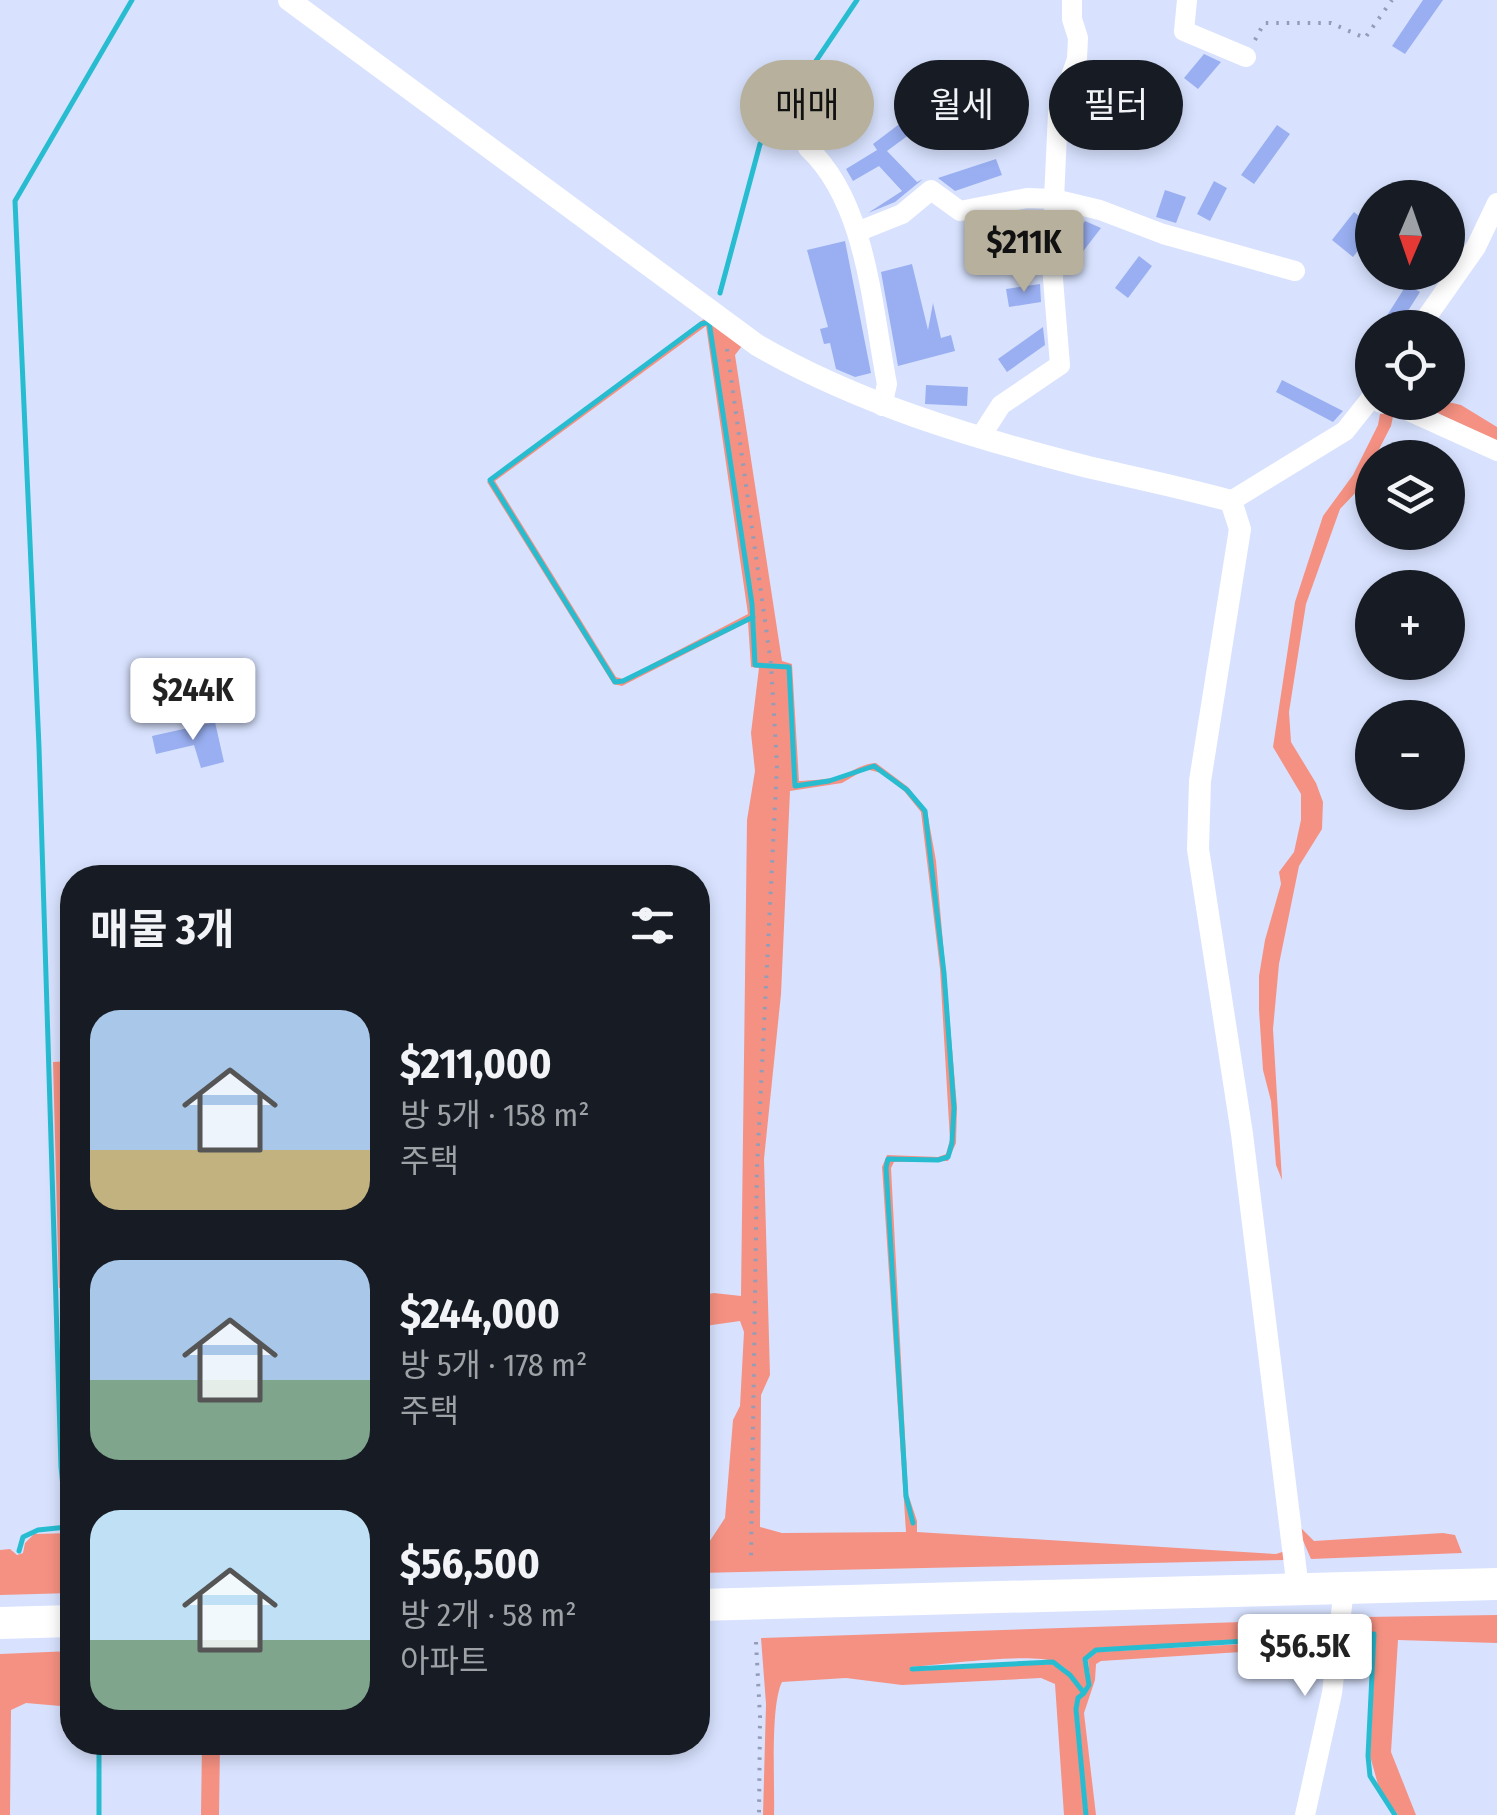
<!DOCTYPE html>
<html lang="ko">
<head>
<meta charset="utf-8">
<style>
  :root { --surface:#171b24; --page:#20242c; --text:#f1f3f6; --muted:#9ea1a6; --accent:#b7b09c }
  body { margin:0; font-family:"Fira Sans Condensed","Noto Sans KR",sans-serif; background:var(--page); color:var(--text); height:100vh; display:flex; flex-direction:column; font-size:38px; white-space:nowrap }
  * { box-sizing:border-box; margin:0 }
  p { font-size:32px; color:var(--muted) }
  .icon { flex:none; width:55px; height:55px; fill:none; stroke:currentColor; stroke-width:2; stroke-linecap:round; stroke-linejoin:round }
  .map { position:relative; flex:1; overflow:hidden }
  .details { position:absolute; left:60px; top:865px; width:650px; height:890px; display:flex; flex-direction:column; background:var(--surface); border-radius:40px; box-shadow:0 5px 15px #0003 }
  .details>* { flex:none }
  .top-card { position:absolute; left:740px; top:60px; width:605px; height:90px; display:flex; gap:20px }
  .needle { width:65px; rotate:182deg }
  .tools { position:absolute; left:1355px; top:180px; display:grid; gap:20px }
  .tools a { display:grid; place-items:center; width:110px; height:110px; border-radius:50%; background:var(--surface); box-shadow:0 5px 15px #0003; font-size:50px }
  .price { position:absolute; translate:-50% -85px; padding:0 22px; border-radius:10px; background:#fff; color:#222; font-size:32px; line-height:65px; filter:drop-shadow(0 2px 5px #0008) }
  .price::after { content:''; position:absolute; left:50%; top:60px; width:30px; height:22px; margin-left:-15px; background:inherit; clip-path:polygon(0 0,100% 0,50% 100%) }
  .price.active { background:var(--accent); color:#111 }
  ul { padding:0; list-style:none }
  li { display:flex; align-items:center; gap:30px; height:250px; padding:0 30px }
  li span { display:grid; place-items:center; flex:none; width:280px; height:200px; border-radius:30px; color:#555 }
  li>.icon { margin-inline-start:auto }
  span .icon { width:120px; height:120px; fill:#fffc; stroke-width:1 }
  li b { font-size:42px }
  h2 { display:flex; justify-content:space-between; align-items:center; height:120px; padding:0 30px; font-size:42px }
  .pill { padding:0 35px; border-radius:45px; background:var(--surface); box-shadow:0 5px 15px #0003; font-size:35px; line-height:90px }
  .pill.active { background:var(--accent); color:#111 }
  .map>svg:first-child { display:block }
  .green { fill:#f59182; fill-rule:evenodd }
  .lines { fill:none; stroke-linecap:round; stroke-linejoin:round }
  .stream { stroke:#28bcd1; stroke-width:5 }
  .building { fill:#99aff1 }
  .path { stroke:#939db8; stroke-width:4; stroke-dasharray:2.5 8; stroke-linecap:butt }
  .minor { stroke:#fff; stroke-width:20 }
  .tertiary { stroke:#fff; stroke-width:22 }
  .trunk { stroke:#fff; stroke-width:32 }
</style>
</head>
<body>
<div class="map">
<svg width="1497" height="1815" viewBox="0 0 1497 1815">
  <rect width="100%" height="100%" fill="#d8e2fe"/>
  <path class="green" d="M708 316 742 346 735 355 782 661 792 664 799 781C813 780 829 780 843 775 855 770 862 764 876 763L908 787 927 811 936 861 957 1107 956 1143 948 1161 894 1162 891 1168 908 1494 917 1521V1532L1276 1554 1288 1550 1286 1560 698 1573V1559L725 1518 733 1420 740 1406 744 1332 740 1321 698 1327V1296L714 1293 741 1296 747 820 755 771 751 733 759 668 751 667 748 622 622 686 613 684 487 482ZM706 326 748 614 623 679 616 677 495 481ZM866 769 881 773 904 791 921 812 940 969 950 1140 946 1154 938 1157 887 1155 882 1167 906 1532 782 1533 760 1527 761 1395 770 1375 764 1159 781 994 790 791 842 783Z
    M1448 402 1461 405 1497 427V441L1416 403Z
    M1394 412 1391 426 1375 457 1372 458 1360 488 1340 509 1306 604 1289 712 1291 742 1316 783 1323 802 1322 829 1299 866 1279 964 1273 1029 1282 1180 1276 1165 1271 1101 1263 1070 1259 1010V976L1265 940 1281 884 1279 872 1294 852 1301 820V794L1273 747 1295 602 1323 516 1353 475 1378 425 1380 414Z
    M72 1061V1289L59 1288 53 1062Z
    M1295 1522 1314 1541 1443 1533 1455 1535 1462 1553 1311 1559Z
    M72 1533V1593L0 1595V1550L10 1549 17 1555 23 1553 25 1543 34 1534Z
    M1497 1615V1643L1398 1640 1391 1752 1416 1815H1398L1379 1788 1370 1756 1376 1632 1349 1633 1350 1623 1364 1617Z
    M1336 1619V1635L1096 1648 1083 1658 1087 1684 1084 1690C1076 1679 1068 1668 1055 1662 1031 1652 941 1665 910 1667L911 1671 1052 1664 1070 1677 1082 1692 1077 1697 1074 1709 1085 1815H1064L1055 1684 1041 1678 902 1685 846 1678 782 1682C770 1706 775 1785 774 1815H763L766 1704 761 1638Z
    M1336 1639V1646L1101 1661 1096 1664 1095 1680 1084 1713 1096 1815H1088L1078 1708 1080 1699 1091 1686 1088 1660 1097 1652Z
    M72 1651V1707L26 1703 11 1710 10 1815H0V1654Z
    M202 1743H220L219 1815H201Z"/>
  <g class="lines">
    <path class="stream" d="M720 293 760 144 857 0
      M753 617 623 681 615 682 490 480 701 324 709 322 752 604 755 665 789 667 795 786 829 781 874 766 907 790 925 811 944 973 954 1108 952 1143 948 1157 938 1160 888 1159 886 1168 906 1496 913 1523
      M19 1551 23 1537 38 1530 67 1527 61 1467 39 747 15 201 132 0
      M1350 1635 1374 1634 1368 1756 1370 1776 1395 1815
      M912 1669 1053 1662 1070 1675 1084 1693 1078 1698 1076 1709 1086 1815
      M1084 1693 1089 1685 1085 1659 1096 1650 1331 1636
      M99 1815V1742"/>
  </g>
  <path class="building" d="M1423 0H1443L1405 54 1392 46Z
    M1204 54 1221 62 1198 89 1184 78Z
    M1149 72 1165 80 1150 108 1147 142 1130 140 1135 98Z
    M902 122 910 134 887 151 917 182 923 179 895 202 868 213 902 191 879 166 853 181 846 169 877 150 873 144Z
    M1277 125 1290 134 1254 184 1241 175Z
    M996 159 1002 175 955 191 938 178Z
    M1214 181 1227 188 1210 221 1197 214Z
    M1165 190 1186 197 1176 223 1156 217Z
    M1354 212 1372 226V233L1353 257 1332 240Z
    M1085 221 1101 228 1081 254 1067 243Z
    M845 241 871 373 855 377 836 369 830 343 824 344 820 329 828 327 807 250Z
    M1139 256 1152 266 1128 298 1115 288Z
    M912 264 928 330 933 303 941 338 951 335 955 351 898 366 881 272Z
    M1040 284 1041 302 1009 307 1006 289Z
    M1407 284 1420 292 1397 328H1379Z
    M1043 327 1045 345 1007 372 998 359Z
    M1282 380 1343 411 1333 422 1276 392Z
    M926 385 968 387 967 406 925 404Z
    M215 722 224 762 201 768 194 745 156 754 152 736Z"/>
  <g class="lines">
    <path class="path" d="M1255 40 1264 23H1331L1365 38 1392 0
      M727 349 771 664 777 765 757 1166 751 1559
      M756 1642 760 1717 759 1815"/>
    <path class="minor" d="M1187 0 1184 31 1246 57
      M808 148C867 203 872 308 887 384L882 406
      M857 232 902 214 931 190 960 211 1027 198 1054 199 1100 210 1163 234 1295 271
      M1419 328 1476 247 1497 203
      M1379 402 1402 408 1497 451
      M981 436 1001 405 1060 365 1053 279 1054 199 1058 113 1077 59 1078 38 1072 19V0
      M1231 501 1345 431 1372 397
      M1305 1815 1332 1693 1344 1588"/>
    <path class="tertiary" d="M289 0 757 345C859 404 974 438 1088 467 1136 478 1184 488 1231 501L1240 529 1200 781 1198 849 1242 1134 1298 1589"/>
    <path class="trunk" d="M698 1605 1497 1584
      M0 1623 72 1621"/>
  </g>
</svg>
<div class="tools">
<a><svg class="needle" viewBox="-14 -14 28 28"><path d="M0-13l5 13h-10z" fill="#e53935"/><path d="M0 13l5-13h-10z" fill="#9ea1a6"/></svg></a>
<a><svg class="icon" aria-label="locate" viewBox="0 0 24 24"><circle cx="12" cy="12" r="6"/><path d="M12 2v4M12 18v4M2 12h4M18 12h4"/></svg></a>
<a><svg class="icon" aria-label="layers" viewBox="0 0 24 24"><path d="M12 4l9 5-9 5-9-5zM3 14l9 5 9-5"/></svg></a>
<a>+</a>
<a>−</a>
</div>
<b class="price active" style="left:1024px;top:295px">$211K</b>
<b class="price" style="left:193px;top:743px">$244K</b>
<b class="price" style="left:1305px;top:1699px">$56.5K</b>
<div class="top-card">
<a class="pill active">매매</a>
<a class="pill">월세</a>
<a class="pill">필터</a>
</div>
<section class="details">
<h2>매물 3개<svg class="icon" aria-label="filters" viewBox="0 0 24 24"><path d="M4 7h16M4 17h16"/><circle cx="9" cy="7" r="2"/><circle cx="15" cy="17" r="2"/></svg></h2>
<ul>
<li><span style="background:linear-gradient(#a9c7e8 70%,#c2b280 0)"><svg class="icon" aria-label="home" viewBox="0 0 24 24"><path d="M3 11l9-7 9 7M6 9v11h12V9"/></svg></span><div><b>$211,000</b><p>방 5개 · 158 m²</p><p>주택</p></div></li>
<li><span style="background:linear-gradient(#a9c7e8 60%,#7fa58c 0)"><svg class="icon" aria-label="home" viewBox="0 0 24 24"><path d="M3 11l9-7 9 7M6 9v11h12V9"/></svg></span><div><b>$244,000</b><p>방 5개 · 178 m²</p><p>주택</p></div></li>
<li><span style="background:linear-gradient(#bfe0f5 65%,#7fa58c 0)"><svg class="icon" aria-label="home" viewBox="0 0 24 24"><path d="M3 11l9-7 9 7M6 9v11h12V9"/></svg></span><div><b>$56,500</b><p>방 2개 · 58 m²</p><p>아파트</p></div></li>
</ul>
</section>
</div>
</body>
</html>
